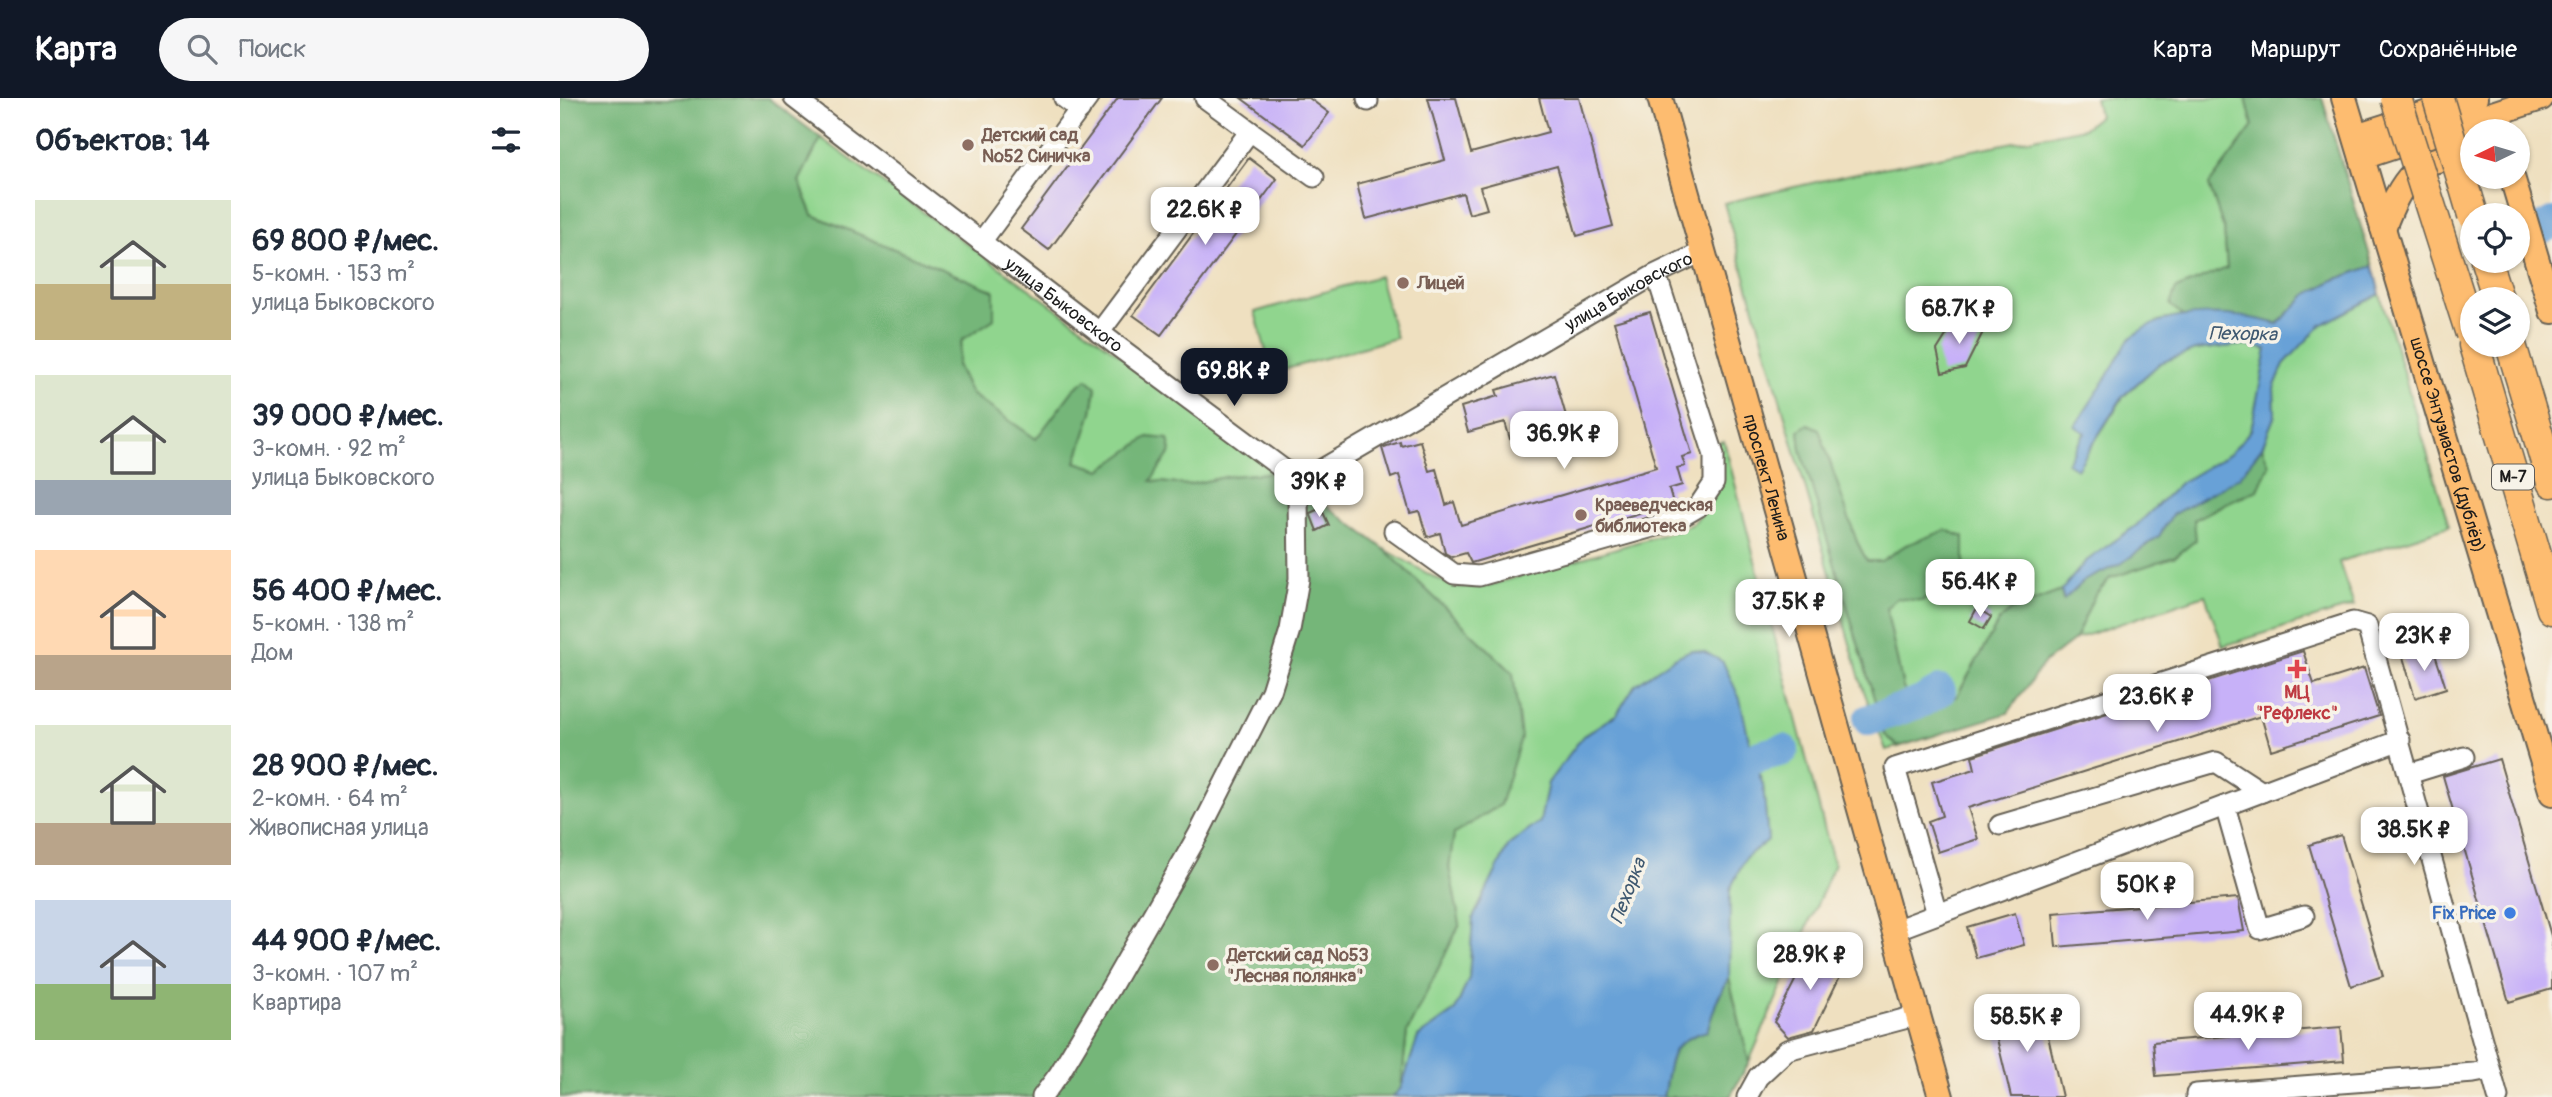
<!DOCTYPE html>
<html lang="ru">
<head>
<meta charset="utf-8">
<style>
  :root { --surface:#fff; --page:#f6f6f7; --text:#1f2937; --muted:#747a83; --accent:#111827 }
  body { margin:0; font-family:Pangolin,sans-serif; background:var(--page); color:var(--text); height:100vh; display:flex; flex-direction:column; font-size:26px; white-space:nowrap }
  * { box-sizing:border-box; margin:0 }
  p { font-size:23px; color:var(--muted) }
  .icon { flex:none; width:38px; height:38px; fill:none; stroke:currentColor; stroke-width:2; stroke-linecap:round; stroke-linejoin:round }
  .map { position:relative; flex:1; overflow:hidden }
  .sheet { display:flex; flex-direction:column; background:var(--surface); width:560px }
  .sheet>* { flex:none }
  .needle { width:46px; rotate:265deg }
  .tools { position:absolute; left:1900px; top:21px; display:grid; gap:14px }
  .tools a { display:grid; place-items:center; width:70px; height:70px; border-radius:50%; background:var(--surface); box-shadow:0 2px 5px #0004; font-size:35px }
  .price { position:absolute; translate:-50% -60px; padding:0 16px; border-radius:14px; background:#fff; color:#222; font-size:23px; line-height:46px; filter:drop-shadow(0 2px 4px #0008) }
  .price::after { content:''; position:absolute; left:50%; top:42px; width:21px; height:16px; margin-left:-10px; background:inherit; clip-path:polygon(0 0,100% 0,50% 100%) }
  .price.selected { background:var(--accent); color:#fff }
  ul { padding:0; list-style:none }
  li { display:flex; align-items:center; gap:21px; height:175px; padding:0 35px }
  li span { display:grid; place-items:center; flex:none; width:196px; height:140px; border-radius:0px; color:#555 }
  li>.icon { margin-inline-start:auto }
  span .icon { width:84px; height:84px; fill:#fffc; stroke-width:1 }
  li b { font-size:30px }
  h2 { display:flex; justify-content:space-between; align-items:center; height:84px; padding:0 35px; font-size:30px }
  header { display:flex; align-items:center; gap:42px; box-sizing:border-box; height:98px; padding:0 35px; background:var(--accent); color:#fff }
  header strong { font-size:33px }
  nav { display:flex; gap:38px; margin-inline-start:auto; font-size:24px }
  .search { width:490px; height:63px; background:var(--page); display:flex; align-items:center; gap:18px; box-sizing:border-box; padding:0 24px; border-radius:38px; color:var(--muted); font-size:26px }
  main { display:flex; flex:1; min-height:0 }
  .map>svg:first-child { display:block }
  .green { fill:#90d58e; stroke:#567855; stroke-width:2 }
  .forest { fill:#74b679; stroke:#48694a; stroke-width:2 }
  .water { fill:#67a1d7; stroke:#425e7a; stroke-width:2 }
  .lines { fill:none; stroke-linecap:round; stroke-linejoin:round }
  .river { stroke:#67a1d7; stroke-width:32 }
  .building { fill:#c7b1f8 }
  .minor-casing { stroke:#666155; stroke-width:23 }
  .major-casing { stroke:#666155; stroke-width:28 }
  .highway-casing { stroke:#666155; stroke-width:33 }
  .minor { stroke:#fff; stroke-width:19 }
  .major { stroke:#fdbc70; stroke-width:24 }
  .highway { stroke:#fdbc70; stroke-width:30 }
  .highway-bridge-casing { stroke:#666155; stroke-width:33; stroke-linecap:butt }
  .highway-bridge { stroke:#fdbc70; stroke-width:30 }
  .education-dot { fill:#8d6e63; stroke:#f7f3e8; stroke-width:2.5 }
  .health-dot { fill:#e0444e; stroke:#f7f3e8; stroke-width:2.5 }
  .shop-dot { fill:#3f7fe0; stroke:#f7f3e8; stroke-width:2.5 }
  .labels { text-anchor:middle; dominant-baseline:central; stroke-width:7; stroke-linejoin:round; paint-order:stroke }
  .shield { fill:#f7f3e8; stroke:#5e5c59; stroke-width:2 }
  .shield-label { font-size:16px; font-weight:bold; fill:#1c1c1c }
  .education-label { font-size:18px; font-weight:bold; fill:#785e54; stroke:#f7f3e8; text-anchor:start }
  .street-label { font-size:18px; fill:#1c1c1c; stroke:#f7f3e8 }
  .health-label { font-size:18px; font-weight:bold; fill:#be3a42; stroke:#f7f3e8 }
  .shop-label { font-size:18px; font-weight:bold; fill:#366cbe; stroke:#f7f3e8; text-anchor:end }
  .water-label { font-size:19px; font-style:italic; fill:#3e5870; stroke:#f7f3e8 }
</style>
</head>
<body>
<header>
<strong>Карта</strong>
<div class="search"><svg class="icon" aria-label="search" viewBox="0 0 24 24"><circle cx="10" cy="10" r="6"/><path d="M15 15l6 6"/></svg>Поиск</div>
<nav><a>Карта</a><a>Маршрут</a><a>Сохранённые</a></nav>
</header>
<main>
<section class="sheet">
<h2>Объектов: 14<svg class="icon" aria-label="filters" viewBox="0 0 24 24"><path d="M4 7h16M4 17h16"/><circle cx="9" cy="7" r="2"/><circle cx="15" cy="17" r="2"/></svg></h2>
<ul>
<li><span style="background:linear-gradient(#dfe7d0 60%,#c2b280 0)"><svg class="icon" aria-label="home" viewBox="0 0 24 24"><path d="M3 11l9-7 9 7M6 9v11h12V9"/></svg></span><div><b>69 800 ₽/мес.</b><p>5-комн. · 153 m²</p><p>улица Быковского</p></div></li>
<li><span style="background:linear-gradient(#dfe7d0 75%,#9aa5b1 0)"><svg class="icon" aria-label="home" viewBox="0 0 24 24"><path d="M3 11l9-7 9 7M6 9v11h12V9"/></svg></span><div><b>39 000 ₽/мес.</b><p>3-комн. · 92 m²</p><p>улица Быковского</p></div></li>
<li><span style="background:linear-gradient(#ffd9b3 75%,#b9a48a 0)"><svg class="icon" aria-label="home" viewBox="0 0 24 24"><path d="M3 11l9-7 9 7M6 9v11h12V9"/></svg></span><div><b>56 400 ₽/мес.</b><p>5-комн. · 138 m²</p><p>Дом</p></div></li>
<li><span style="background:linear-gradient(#dfe7d0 70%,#b9a48a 0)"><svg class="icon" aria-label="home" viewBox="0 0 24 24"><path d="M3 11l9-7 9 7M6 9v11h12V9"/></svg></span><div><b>28 900 ₽/мес.</b><p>2-комн. · 64 m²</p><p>Живописная улица</p></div></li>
<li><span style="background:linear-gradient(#c9d6e8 60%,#8fb573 0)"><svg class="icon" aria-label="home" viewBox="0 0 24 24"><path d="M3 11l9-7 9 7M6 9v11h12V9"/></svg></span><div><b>44 900 ₽/мес.</b><p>3-комн. · 107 m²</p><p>Квартира</p></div></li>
</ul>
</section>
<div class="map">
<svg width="1992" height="999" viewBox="0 0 1992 999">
  <rect width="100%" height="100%" fill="#f7f3e8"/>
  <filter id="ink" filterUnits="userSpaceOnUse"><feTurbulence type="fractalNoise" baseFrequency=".0143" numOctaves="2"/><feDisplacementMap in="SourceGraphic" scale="14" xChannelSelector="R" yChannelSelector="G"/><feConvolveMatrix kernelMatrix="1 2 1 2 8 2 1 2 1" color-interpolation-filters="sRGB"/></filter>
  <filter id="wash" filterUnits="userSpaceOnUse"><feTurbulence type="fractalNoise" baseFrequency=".00686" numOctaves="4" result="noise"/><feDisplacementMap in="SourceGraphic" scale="28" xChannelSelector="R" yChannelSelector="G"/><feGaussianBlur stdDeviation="1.57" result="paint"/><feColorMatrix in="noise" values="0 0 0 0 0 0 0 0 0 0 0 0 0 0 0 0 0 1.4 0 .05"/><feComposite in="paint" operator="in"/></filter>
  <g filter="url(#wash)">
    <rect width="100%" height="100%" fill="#efe0c0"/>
    <path class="green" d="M1535 0H1686L1693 28 1649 87 1664 131 1667 171 1616 191 1611 207 1624 218 1598 223 1516 328 1525 334 1507 365 1517 371 1564 298 1600 265 1635 252 1682 247 1707 251 1691 332 1671 355 1620 385 1577 427 1525 464 1501 493 1452 512 1439 523 1397 598 1375 611 1357 613 1343 590 1326 509 1337 500 1346 447 1321 463H1307L1239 332 1241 352 1325 637 1338 649 1326 652 1302 588 1164 105 1287 77 1524 30 1539 18Z
      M261 40 722 374 670 378 627 387 590 383 589 339 541 372 516 364 532 314 536 290 527 282 514 291 476 341 411 296 397 267 402 241 434 221V193L253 117 239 83Z
      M819 178 836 240 712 275 695 214Z
      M1820 196 1889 428 1779 464 1794 508 1663 548 1645 497 1515 541 1534 498 1550 480 1616 458 1634 422 1670 403 1698 392 1709 367 1702 349 1715 317 1714 290 1724 266 1761 227Z
      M1164 343 1274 767 1189 964 1169 880 1170 791 1186 759 1208 742 1203 687 1193 660 1189 639 1075 587 1057 616 1023 638 988 685 980 724 949 747 913 820 909 880 895 913 858 939 841 990 847 934 900 826 889 769 894 736 940 707 953 575 823 450 872 478 895 489H923L1115 433 1132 426 1147 411 1154 346Z"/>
    <path class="forest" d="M0 0H208L261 40 239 83 253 117 434 193V221L402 242 397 267 411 296 476 341 514 291 527 281 536 289 532 314 516 364 541 372 588 339 608 341 611 353 591 383 627 387 670 378 722 374 823 450 953 575 961 640 940 707 894 736 889 769 900 826 847 934 841 990 833 999H0Z
      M1686 0H1762L1813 168 1774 182 1746 197 1718 226C1687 217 1656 218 1624 218L1610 207 1616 191 1667 170 1664 131 1649 87 1693 28Z
      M1248 326 1259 331 1297 444 1307 463H1321L1346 447 1386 432 1404 439V473L1362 503 1337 500 1326 510 1343 590 1357 613 1375 611 1397 598 1439 523 1452 512 1501 493 1503 502 1525 482 1562 465 1599 438 1612 417 1679 379 1702 349 1709 367 1698 392 1670 403 1634 422 1636 442 1616 458 1550 480 1534 498 1515 541 1484 565 1448 615 1338 649 1325 637 1241 352 1239 332Z
      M1169 880 1189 964 1170 999H1103C1111 962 1106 944 1147 933L1157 902Z"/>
    <path class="water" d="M1813 168 1820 196 1761 227 1724 266 1714 290 1715 317 1702 349 1679 379 1612 417 1599 438 1562 465 1525 482 1504 502 1501 493 1525 464 1577 427 1620 385 1671 355 1691 332 1707 251 1682 247 1635 252 1600 265 1563 298 1517 371 1507 365 1525 335 1515 328C1529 307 1542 286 1555 265 1560 256 1565 244 1573 238 1608 209 1676 214 1718 226L1746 197 1774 182Z
      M1131 552 1145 554 1163 564 1180 601 1193 660 1203 687 1208 742 1186 759 1170 791 1169 880 1157 902 1147 933C1106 944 1111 962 1103 999H833L841 990 858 939 895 913 909 880 913 820 949 747 980 724 988 685 1023 638 1057 616 1075 587 1114 560Z"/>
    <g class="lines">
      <path class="river" d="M1982 130 1992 125
        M1309 622 1361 604 1380 593
        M1156 676 1167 667 1223 652"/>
    </g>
    <g id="blocks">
      <path class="building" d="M558 0H602L489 152 461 131Z
        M681 0H749L769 15 745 47Z
        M868 0H896L911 55 988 34 979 0H1019L1053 128 1017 138 997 68 920 89 927 111 909 116 903 95 806 121 797 86 885 62Z
        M689 60 717 81 601 237 573 217Z
        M1090 214 1132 356 1122 359 1125 368 1117 370 1122 387 1109 391 1113 405 911 465 906 455 892 459 885 455 880 435 867 439 859 413 850 415 839 377 831 380 822 350 827 348 840 344 841 348 860 343 869 373 876 371 886 407 894 404 901 427 1096 369 1054 224Z
        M1408 222 1424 232 1405 270 1382 275 1377 252 1394 225Z
        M994 276 1008 325 950 341 945 324 908 334 901 309 938 298 936 292Z
        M761 410 769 427 757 433 750 415Z
        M1417 510 1431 519 1424 531 1410 523Z
        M1873 550 1886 590 1855 600 1843 559Z
        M1743 553 1754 586 1804 570 1819 618 1711 652 1701 618 1408 710 1418 741 1378 754 1368 723 1382 718 1372 684 1415 671 1412 658Z
        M1939 661 1992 841V891L1949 904 1883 678Z
        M1781 737 1823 878 1791 888 1749 747Z
        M1678 800 1684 833 1496 849 1493 815Z
        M1455 815 1464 847 1416 860 1407 829Z
        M1253 847 1274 849 1283 872 1254 932 1228 939 1214 924Z
        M1481 908 1502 999H1451L1432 920Z
        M1781 929 1784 963 1596 978 1593 944Z"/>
    </g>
  </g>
  <g filter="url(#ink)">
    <use href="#blocks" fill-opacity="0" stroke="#666155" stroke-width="2"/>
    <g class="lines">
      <g class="minor-casing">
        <g id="minor">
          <path id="s1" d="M234 0 560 250 723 371 737 379 747 380 1096 176 1144 153"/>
          <path d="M504 0 520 12"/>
          <path d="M807 0 808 3"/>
          <path d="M690 33 754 79"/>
          <path d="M421 144 528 0"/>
          <path d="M539 235 690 33 645 0"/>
          <path d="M834 433 894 476 919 478 1114 423 1138 409 1154 385V357L1100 188"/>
          <path d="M1849 676 1904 659"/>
          <path d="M1665 708 1700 831 1744 818"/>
          <path d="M1440 727 1656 664 1702 694"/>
          <path d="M1377 816 1335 670 1793 524 1807 528 1938 999"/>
          <path d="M1335 832 1840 642"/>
          <path d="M482 999 499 976 550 891 638 737 711 593 730 532 739 481 738 398 747 380"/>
          <path d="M1187 999 1198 979 1227 952 1359 917"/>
          <path d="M1636 999V996L1914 975 1930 972"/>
        </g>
      </g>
      <g class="major-casing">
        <g id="major">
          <path id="s2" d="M1100 0 1381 999"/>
          <path id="s3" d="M1784 0 1992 695"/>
          <path d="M1796 38 1915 0"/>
          <path d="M1802 59 1981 0"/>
          <path d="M1952 79 1992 213"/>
          <path d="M1823 130C1840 86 1858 50 1913 62"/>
        </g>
      </g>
      <g class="highway-casing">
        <path id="highway" d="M1926 163 1938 201
          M1914 247 1992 511
          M1951 247 1992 384"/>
      </g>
      <use href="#minor" class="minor"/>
      <use href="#major" class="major"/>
      <use href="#highway" class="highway"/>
      <g class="highway-bridge-casing">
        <path id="highway-bridge" d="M1836 0 1911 236
          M1878 0 1913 117"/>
      </g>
      <use href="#highway-bridge" class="highway-bridge"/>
    </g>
  </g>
  <g class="education-dot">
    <circle cx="408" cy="47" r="7"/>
    <circle cx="843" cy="185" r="7"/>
    <circle cx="1021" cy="417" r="7"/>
    <circle cx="653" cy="867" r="7"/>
  </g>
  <path class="health-dot" d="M1733.5 560.5h7v7h7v7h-7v7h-7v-7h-7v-7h7z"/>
  <circle class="shop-dot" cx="1950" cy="815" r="7"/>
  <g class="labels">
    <rect class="shield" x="1932" y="366.5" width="42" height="25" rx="5"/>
    <g class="shield-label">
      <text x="1953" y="379">М-7</text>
    </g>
    <g class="education-label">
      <text x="422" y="37">Детский сад<tspan x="422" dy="21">№52 Синичка</tspan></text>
      <text x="857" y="185">Лицей</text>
      <text x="1035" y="407">Краеведческая<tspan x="1035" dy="21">библиотека</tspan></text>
      <text x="667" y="857">Детский сад №53<tspan x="667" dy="21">"Лесная полянка"</tspan></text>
    </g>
    <g class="street-label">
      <text stroke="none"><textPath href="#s1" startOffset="1012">улица Быковского</textPath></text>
      <text stroke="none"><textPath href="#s1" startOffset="340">улица Быковского</textPath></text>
      <text stroke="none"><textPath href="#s3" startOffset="362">шоссе Энтузиастов (дублёр)</textPath></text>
      <text stroke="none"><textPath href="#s2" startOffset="394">проспект Ленина</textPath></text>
    </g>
    <g class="health-label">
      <text x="1737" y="594">МЦ<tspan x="1737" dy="21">"Рефлекс"</tspan></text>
    </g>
    <g class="shop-label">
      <text x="1936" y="815">Fix Price</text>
    </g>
    <g class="water-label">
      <text transform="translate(1683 236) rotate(1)">Пехорка</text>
      <text transform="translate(1068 793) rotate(-69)">Пехорка</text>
    </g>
  </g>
</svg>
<div class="tools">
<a><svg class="needle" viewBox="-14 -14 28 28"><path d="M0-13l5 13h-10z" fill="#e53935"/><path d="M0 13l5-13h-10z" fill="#747a83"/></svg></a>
<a><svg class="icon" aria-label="locate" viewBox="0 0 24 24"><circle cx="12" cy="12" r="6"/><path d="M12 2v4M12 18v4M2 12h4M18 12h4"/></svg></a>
<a><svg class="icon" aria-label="layers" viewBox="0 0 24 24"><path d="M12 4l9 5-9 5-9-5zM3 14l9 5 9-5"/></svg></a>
</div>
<b class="price" style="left:645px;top:149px">22.6K ₽</b>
<b class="price" style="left:1399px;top:248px">68.7K ₽</b>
<b class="price selected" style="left:674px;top:310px">69.8K ₽</b>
<b class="price" style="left:1004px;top:373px">36.9K ₽</b>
<b class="price" style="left:759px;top:421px">39K ₽</b>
<b class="price" style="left:1420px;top:521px">56.4K ₽</b>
<b class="price" style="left:1229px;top:541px">37.5K ₽</b>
<b class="price" style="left:1864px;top:575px">23K ₽</b>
<b class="price" style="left:1597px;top:636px">23.6K ₽</b>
<b class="price" style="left:1854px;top:769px">38.5K ₽</b>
<b class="price" style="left:1587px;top:824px">50K ₽</b>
<b class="price" style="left:1250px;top:894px">28.9K ₽</b>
<b class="price" style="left:1688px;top:954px">44.9K ₽</b>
<b class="price" style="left:1467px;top:956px">58.5K ₽</b>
</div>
</main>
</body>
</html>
